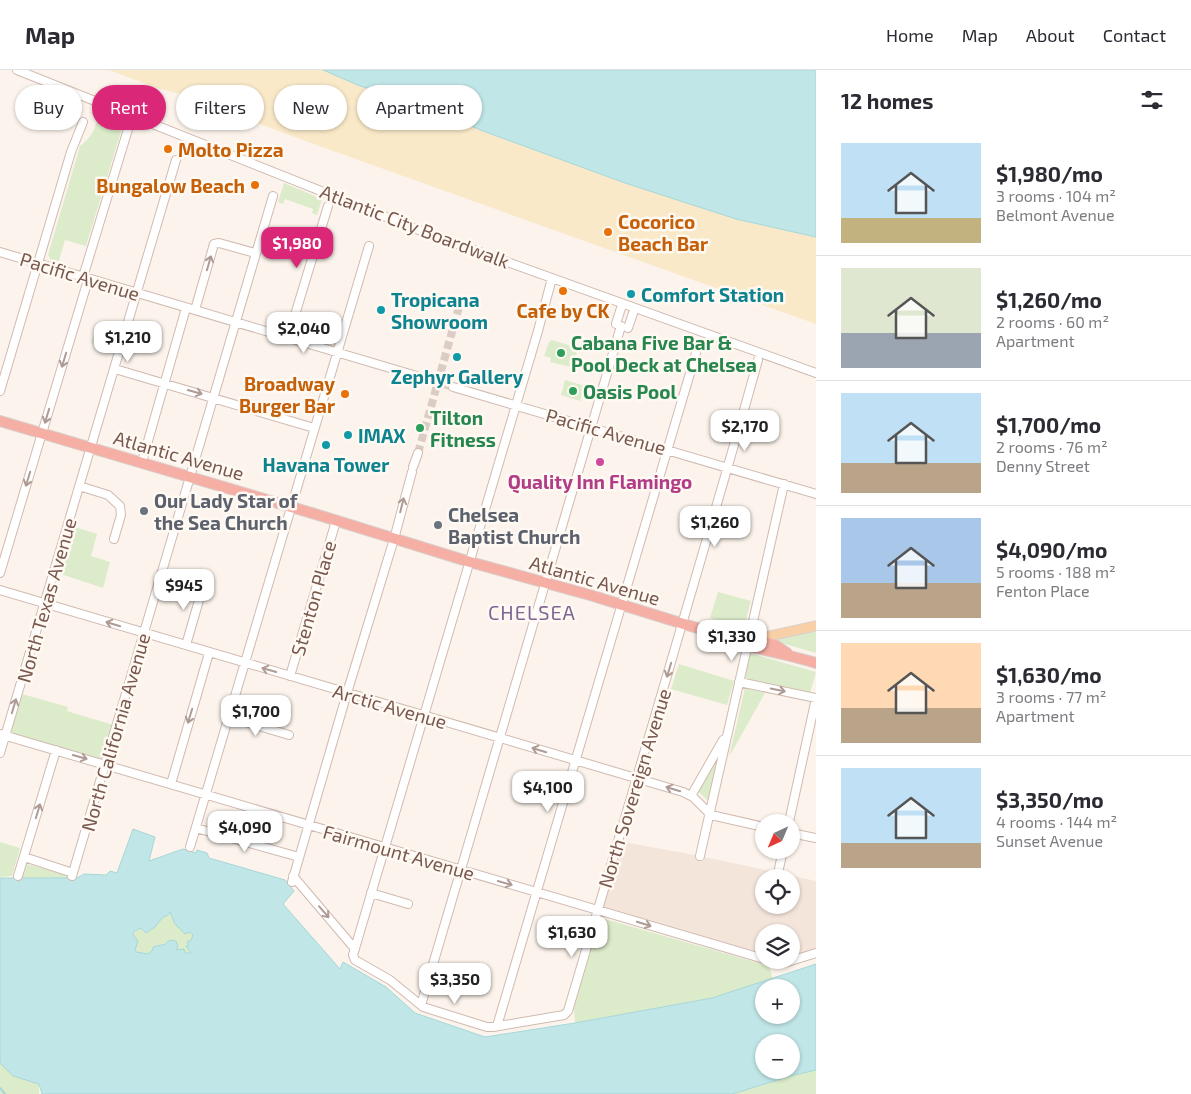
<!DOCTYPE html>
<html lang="en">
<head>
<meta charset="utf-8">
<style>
  :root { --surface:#fff; --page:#f7f7f7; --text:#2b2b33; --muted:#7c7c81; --line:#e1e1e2; --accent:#db2777 }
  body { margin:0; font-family:"Exo 2",sans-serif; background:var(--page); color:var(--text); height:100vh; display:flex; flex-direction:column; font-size:19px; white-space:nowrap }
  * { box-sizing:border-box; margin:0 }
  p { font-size:16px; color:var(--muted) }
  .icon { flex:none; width:28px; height:28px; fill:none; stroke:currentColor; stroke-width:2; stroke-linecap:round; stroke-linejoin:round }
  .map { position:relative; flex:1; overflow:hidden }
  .panel { display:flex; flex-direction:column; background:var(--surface); width:375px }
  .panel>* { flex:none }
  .top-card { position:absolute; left:15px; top:15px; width:475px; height:45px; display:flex; gap:10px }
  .needle { width:32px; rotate:224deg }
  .controls { position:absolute; left:755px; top:744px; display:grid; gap:10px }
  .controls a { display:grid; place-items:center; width:45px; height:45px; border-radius:50%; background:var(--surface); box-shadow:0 1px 4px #0004; font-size:25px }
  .price { position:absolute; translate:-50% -42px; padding:0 11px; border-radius:10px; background:#fff; color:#222; font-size:16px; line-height:32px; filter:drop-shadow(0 1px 2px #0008) }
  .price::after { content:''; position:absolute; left:50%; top:30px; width:15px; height:11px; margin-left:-8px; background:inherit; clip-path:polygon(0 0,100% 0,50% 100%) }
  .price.on { background:var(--accent); color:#fff }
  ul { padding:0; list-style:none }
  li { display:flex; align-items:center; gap:15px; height:125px; padding:0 25px }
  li+li { border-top:1px solid var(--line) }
  li span { display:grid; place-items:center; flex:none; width:140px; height:100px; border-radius:0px; color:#555 }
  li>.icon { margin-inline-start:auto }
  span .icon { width:60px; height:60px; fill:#fffc; stroke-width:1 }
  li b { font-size:21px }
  h2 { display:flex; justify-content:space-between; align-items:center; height:60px; padding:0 25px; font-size:21px }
  .chip { padding:0 18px; border-radius:22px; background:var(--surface); box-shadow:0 1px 4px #0004; font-size:18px; line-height:45px }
  .chip.on { background:var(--accent); color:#fff }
  header { display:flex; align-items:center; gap:30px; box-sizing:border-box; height:70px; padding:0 25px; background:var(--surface); border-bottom:1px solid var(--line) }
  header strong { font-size:24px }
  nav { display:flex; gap:28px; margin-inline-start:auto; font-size:18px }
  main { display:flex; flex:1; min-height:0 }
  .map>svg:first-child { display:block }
  .residential { fill:#f4e5db; fill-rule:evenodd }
  .green { fill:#dcebca }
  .sand { fill:#fae9c8 }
  .water { fill:#c0e6e7; stroke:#a6d7d8; fill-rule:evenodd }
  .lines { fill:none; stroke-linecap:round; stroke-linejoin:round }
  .stream { stroke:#a6d7d8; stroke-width:2 }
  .minor-tunnel { stroke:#dbcdc4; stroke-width:8; stroke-dasharray:8 4; stroke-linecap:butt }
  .minor-casing { stroke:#d0bab1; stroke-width:10 }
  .major-casing { stroke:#d9d0cd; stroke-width:11 }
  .highway-casing { stroke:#d9d0cd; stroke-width:12 }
  .minor { stroke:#fff; stroke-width:8 }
  .major { stroke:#f9cfa7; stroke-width:9 }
  .highway { stroke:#f5afa5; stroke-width:10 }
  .oneway { stroke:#af9b95 }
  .food-dot { fill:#e8710a; stroke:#fff9f3; stroke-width:2 }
  .culture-dot { fill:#0f9aa8; stroke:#fff9f3; stroke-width:2 }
  .leisure-dot { fill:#2e9e5b; stroke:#fff9f3; stroke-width:2 }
  .hotel-dot { fill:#d1479c; stroke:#fff9f3; stroke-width:2 }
  .worship-dot { fill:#6b7280; stroke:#fff9f3; stroke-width:2 }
  .labels { text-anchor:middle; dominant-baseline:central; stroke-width:5; stroke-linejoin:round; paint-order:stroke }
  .food-label { font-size:19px; font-weight:bold; fill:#c56008; stroke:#fff9f3; text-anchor:start }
  .street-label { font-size:19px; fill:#79584e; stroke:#fff9f3 }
  .culture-label { font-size:19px; font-weight:bold; fill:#0d838f; stroke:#fff9f3; text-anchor:start }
  .leisure-label { font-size:19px; font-weight:bold; fill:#27864d; stroke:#fff9f3; text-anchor:start }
  .hotel-label { font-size:19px; font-weight:bold; fill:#b23c85; stroke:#fff9f3 }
  .worship-label { font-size:19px; font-weight:bold; fill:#5b616d; stroke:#fff9f3; text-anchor:start }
  .neighbourhood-label { font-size:20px; letter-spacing:1px; fill:#7e6693; stroke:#fff9f3 }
</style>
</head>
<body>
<header>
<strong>Map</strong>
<nav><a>Home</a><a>Map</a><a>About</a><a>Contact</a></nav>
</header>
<main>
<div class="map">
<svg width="816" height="1024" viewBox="0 0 816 1024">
  <rect width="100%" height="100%" fill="#fcf4ec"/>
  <path class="residential" d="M618 771 700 786 816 811V883L791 890V862H764V889L598 840ZM764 808H791V835H764Z"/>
  <path class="green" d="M90 42 123 55 86 176 65 170 59 191 50 189 48 185 80 76C88 71 97 59 96 49Z
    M284 113 322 129 317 145 312 143 313 139 285 129 283 134 278 132Z
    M95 261 117 267 114 280 91 273Z
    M552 270 578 278 572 297 550 292 551 288 544 286 549 272Z
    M565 310 585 316 580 331 561 325Z
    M75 457 97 464 91 486 110 492 103 518 61 504Z
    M718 522 751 531 744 557 710 548Z
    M816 561V583L775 571V569Z
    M750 583 816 602 810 623 745 610Z
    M679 594 734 611 727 635 671 619Z
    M745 618 765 623 729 687Z
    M22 624 68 637 67 641 113 655 102 689 12 663 11 660Z
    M715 691H717V694L708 731 697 720Z
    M0 772 20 778 12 806 0 807Z
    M26 794 67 805 68 808H21Z
    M170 842 175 854 185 864 190 862 193 865 188 879 192 883 175 881 168 872 153 877V881L148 884 136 882C132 872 131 863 141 858L146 863 155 857 163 847 168 845Z
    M601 849H605L769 896 773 909 712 928 575 953 574 938 599 852Z
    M0 993 39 1014V1024H0Z
    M816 1000V1024H732L794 1005Z"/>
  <path class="sand" d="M109 0H323L360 16 406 29 483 61 625 113 736 149 816 167V254L308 72 180 24 157 18Z"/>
  <path class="water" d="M323 0H816V167L736 149 625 113 483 61 406 29 360 16Z
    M133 759 155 767 149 791 183 779 196 783 197 780 207 783 209 788 285 810 294 821 283 834 340 899 343 892 386 917 415 943 485 967 575 953 712 928 816 894V1000L794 1005 732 1024H42L39 1014 13 1006 0 993V808H77L84 804 106 805 110 801 117 803ZM170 842 175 854 185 864 190 862 193 865 191 870 187 872 189 875 186 876 191 883H185L184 879 176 880 178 877 176 871 170 870 165 874 153 877 152 881 148 884 136 882 135 880 138 871 133 865 135 861 141 858 146 863 155 857 163 847 168 845ZM764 918H791V945H764ZM764 972H791V1000H764Z"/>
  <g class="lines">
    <path class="stream" d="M0 1018 5 1024"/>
    <path class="minor-tunnel" d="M420 307 453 317
      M418 383 459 237"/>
    <g class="minor-casing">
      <path id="minor" d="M17 0 424 162 816 303
        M0 182 420 307
        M83 207 129 56
        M552 208 538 261 353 885 355 890 390 910 423 937 487 957H493L564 945 568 941 671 592C700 492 730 391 758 290
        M195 240 214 174 219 173 255 183
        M616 254 621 238
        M628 258 633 243
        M288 268 328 136
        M115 299 314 358
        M453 317 816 424
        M0 321 71 82 83 52
        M142 392 186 238
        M413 397 418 383
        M79 416 108 425 120 436 121 445 114 469
        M0 503 88 210
        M0 520 683 722 693 727 711 745 764 757
        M186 575 204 513
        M290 606 336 451
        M739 612 816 628
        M229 647 289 665
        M0 664 764 889
        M0 683 176 90
        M171 714 209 583
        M691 726 723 670
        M789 752 816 628
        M196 758 299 787
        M791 763 816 768
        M190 777 369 176
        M700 786 784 414
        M24 787 73 803
        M778 803 783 780
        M18 806 56 680
        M72 806 273 126
        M293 806 355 879
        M292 812 347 623 394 469 412 402
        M371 823 408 834
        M766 890 784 893 816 883
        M421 935 621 256
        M497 956 696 283"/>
    </g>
    <g class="major-casing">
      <path id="major" d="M755 569 816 556"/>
    </g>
    <g class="highway-casing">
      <path id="highway" d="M0 351 315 444 470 492 590 525 687 555 721 565 726 570C756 579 786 584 816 593
        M721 565 731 563 775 575 787 583"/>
    </g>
    <use href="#minor" class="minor"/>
    <use href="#major" class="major"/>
    <use href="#highway" class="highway"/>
  </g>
  <defs><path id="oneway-shaft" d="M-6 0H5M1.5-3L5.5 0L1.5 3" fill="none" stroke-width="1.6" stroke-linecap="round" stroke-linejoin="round" transform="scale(1.25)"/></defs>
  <g class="oneway">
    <use href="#oneway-shaft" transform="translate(209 193) rotate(-74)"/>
    <use href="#oneway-shaft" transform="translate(64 290) rotate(107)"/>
    <use href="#oneway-shaft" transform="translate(195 322) rotate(16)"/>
    <use href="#oneway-shaft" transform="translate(47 346) rotate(107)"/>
    <use href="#oneway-shaft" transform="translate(28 409) rotate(107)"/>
    <use href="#oneway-shaft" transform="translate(402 435) rotate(-76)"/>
    <use href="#oneway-shaft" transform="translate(113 554) rotate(-163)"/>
    <use href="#oneway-shaft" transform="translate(269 600) rotate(-164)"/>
    <use href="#oneway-shaft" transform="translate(669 600) rotate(107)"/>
    <use href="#oneway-shaft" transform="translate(778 620) rotate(12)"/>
    <use href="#oneway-shaft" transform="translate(14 636) rotate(-73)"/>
    <use href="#oneway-shaft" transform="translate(190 646) rotate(107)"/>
    <use href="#oneway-shaft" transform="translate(539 680) rotate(-163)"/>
    <use href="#oneway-shaft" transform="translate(80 687) rotate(16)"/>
    <use href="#oneway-shaft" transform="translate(673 719) rotate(-163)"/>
    <use href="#oneway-shaft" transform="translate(38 741) rotate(-73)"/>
    <use href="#oneway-shaft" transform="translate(505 813) rotate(16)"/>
    <use href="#oneway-shaft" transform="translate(324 842) rotate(49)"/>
    <use href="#oneway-shaft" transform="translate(644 854) rotate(17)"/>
  </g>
  <g class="food-dot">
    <circle cx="168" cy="79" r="5"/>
    <circle cx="255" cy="115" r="5"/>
    <circle cx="608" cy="162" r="5"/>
    <circle cx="563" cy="221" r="5"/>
    <circle cx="345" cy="324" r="5"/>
  </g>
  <g class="culture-dot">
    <circle cx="631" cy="224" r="5"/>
    <circle cx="381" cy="240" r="5"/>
    <circle cx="457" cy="287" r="5"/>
    <circle cx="348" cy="365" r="5"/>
    <circle cx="326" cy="375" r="5"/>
  </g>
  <g class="leisure-dot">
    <circle cx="561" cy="283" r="5"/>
    <circle cx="573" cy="321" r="5"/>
    <circle cx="420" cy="358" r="5"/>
  </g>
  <circle class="hotel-dot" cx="600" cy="392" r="5"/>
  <g class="worship-dot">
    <circle cx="144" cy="441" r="5"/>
    <circle cx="438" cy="455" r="5"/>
  </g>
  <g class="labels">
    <g class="food-label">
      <text x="178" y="79">Molto Pizza</text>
      <text x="245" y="115" text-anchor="end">Bungalow Beach</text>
      <text x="618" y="151">Cocorico<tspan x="618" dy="22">Beach Bar</tspan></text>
      <text x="563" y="240" text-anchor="middle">Cafe by CK</text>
      <text x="335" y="313" text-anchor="end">Broadway<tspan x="335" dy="22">Burger Bar</tspan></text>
    </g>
    <g class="street-label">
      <text transform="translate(415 156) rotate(21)">Atlantic City Boardwalk</text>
      <text transform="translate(80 206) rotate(17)">Pacific Avenue</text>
      <text transform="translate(606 361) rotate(16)">Pacific Avenue</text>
      <text transform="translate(179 385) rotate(16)">Atlantic Avenue</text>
      <text transform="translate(595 510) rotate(16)">Atlantic Avenue</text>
      <text transform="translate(313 528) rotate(-74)">Stenton Place</text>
      <text transform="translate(46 530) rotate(-74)">North Texas Avenue</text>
      <text transform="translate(390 636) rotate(16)">Arctic Avenue</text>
      <text transform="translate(115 662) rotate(-74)">North California Avenue</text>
      <text transform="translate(634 718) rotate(-73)">North Sovereign Avenue</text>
      <text transform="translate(399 782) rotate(16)">Fairmount Avenue</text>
    </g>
    <g class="culture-label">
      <text x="641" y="224">Comfort Station</text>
      <text x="391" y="229">Tropicana<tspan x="391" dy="22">Showroom</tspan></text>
      <text x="457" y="306" text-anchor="middle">Zephyr Gallery</text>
      <text x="358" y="365">IMAX</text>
      <text x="326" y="394" text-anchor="middle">Havana Tower</text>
    </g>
    <g class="leisure-label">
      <text x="571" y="272">Cabana Five Bar &amp;<tspan x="571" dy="22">Pool Deck at Chelsea</tspan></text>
      <text x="583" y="321">Oasis Pool</text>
      <text x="430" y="347">Tilton<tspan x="430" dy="22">Fitness</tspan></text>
    </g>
    <g class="hotel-label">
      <text x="600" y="411">Quality Inn Flamingo</text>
    </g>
    <g class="worship-label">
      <text x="154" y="430">Our Lady Star of<tspan x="154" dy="22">the Sea Church</tspan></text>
      <text x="448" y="444">Chelsea<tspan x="448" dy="22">Baptist Church</tspan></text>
    </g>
    <g class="neighbourhood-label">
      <text x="532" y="542">CHELSEA</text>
    </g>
  </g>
</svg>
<div class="controls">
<a><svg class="needle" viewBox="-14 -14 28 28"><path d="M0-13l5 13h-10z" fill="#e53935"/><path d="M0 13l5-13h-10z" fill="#7c7c81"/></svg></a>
<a><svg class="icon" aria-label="locate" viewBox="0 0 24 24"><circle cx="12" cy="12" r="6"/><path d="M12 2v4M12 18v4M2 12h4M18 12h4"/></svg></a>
<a><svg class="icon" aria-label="layers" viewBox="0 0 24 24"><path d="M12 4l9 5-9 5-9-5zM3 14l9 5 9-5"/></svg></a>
<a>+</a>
<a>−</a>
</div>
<b class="price on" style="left:297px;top:199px">$1,980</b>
<b class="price" style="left:304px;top:284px">$2,040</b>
<b class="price" style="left:128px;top:293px">$1,210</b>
<b class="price" style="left:745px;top:382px">$2,170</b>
<b class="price" style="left:715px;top:478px">$1,260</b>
<b class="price" style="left:184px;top:541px">$945</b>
<b class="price" style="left:732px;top:592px">$1,330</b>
<b class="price" style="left:256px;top:667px">$1,700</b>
<b class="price" style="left:548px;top:743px">$4,100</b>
<b class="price" style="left:245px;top:783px">$4,090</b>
<b class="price" style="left:572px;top:888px">$1,630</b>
<b class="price" style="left:455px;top:935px">$3,350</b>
<div class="top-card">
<a class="chip">Buy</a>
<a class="chip on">Rent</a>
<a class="chip">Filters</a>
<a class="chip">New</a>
<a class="chip">Apartment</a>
</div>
</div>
<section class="panel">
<h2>12 homes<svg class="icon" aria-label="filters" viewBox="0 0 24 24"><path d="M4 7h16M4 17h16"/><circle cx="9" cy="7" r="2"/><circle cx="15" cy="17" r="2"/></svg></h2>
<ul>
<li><span style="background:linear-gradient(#bfe0f5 75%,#c2b280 0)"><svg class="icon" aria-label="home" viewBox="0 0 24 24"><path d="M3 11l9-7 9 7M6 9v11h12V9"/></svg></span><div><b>$1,980/mo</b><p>3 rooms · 104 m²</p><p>Belmont Avenue</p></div></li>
<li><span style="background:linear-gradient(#dfe7d0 65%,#9aa5b1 0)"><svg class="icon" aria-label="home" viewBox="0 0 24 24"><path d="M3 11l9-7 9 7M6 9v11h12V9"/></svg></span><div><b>$1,260/mo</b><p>2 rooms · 60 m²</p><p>Apartment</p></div></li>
<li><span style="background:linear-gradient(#bfe0f5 70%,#b9a48a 0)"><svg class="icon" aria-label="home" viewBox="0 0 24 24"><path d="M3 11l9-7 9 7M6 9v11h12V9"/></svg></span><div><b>$1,700/mo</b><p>2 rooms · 76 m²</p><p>Denny Street</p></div></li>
<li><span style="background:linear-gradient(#a9c7e8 65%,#b9a48a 0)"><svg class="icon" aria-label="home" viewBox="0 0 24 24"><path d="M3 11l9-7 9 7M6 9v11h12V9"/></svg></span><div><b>$4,090/mo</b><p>5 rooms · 188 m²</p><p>Fenton Place</p></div></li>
<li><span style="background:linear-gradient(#ffd9b3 65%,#b9a48a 0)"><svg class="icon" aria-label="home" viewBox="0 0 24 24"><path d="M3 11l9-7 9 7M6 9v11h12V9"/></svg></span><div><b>$1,630/mo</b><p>3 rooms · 77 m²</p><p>Apartment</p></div></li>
<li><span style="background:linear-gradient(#bfe0f5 75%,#b9a48a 0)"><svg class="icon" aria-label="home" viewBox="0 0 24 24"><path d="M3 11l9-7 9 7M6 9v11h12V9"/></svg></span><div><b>$3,350/mo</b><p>4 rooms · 144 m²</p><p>Sunset Avenue</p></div></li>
</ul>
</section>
</main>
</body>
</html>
